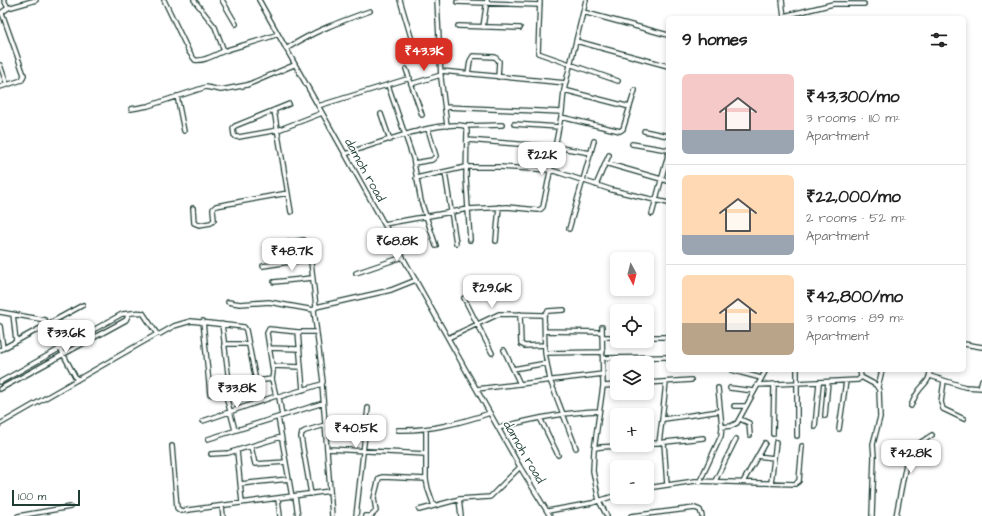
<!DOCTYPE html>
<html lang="en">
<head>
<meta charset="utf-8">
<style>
  :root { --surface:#fff; --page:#f2f2f2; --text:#222; --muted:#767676; --line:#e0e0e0; --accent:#d93025 }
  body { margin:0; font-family:"Architects Daughter",sans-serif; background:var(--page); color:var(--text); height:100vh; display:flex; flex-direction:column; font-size:15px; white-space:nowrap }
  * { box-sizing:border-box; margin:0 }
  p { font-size:13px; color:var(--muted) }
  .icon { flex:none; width:22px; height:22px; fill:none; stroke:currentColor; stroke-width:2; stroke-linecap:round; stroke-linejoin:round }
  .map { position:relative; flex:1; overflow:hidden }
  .side { position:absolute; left:666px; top:16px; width:300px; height:356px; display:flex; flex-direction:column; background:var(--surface); border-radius:6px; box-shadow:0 2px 6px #0003 }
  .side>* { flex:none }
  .needle { width:26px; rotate:173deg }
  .buttons { position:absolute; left:610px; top:252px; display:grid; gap:8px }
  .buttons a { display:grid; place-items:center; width:44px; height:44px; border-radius:6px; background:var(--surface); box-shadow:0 2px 6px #0003; font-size:20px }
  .scale { position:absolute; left:12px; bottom:10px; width:68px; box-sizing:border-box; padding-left:4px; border:2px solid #1f3d34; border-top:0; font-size:11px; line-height:14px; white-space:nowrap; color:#1f3d34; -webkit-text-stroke:3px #fff; paint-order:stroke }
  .price { position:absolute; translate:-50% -34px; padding:0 9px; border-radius:8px; background:#fff; color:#222; font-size:13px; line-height:26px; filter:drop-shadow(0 1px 2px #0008) }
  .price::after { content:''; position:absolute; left:50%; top:24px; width:12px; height:9px; margin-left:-6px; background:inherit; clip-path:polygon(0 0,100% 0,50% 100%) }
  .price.active { background:var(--accent); color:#fff }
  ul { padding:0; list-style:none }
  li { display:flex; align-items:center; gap:12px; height:100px; padding:0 16px }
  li+li { border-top:1px solid var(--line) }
  li span { display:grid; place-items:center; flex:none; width:112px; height:80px; border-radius:6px; color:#555 }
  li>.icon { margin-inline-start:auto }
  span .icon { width:48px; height:48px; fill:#fffc; stroke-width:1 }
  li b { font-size:17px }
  h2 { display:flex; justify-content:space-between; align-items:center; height:48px; padding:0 16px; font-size:17px }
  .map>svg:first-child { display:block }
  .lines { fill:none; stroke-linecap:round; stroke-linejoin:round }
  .minor-casing { stroke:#1f3d34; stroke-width:6 }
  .minor { stroke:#fff; stroke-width:3.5 }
  .labels { text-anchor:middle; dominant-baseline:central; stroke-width:3.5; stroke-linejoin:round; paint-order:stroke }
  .street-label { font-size:13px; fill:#1f3d34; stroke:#fff }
</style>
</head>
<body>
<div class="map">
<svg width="982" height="516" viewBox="0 0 982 516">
  <rect width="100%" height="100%" fill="#fff"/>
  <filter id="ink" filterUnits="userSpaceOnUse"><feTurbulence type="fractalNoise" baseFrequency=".025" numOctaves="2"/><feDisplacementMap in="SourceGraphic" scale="8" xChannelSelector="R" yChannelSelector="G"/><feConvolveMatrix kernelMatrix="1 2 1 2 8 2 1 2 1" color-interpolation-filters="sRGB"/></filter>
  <g filter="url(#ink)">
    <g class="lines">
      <g class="minor-casing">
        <path id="minor" d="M4 0 8 8
          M164 0 189 52 195 60C204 62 216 54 224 51 242 45 260 41 278 34
          M194 0 215 27 224 51
          M222 0 236 24
          M259 0 520 467 550 516
          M400 0 416 54 440 48
          M437 0 441 78 447 126
          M540 0 538 53 618 81
          M782 0 784 18
          M457 2 540 5
          M583 12 668 35
          M1 13 8 8 36 0
          M784 16 833 4H864
          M458 26 520 28
          M483 27 487 0
          M576 41 668 66
          M286 49C314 31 339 22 370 11
          M0 65 7 85
          M406 69 422 115
          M441 71 566 83
          M468 74 470 61 473 56 495 57 499 61 498 77
          M411 84 441 75
          M388 85 413 158 421 201 436 246
          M0 87 22 80 24 75 2 13
          M564 90 630 107
          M177 96 184 131
          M289 104 235 126 233 128 234 135 236 137H239L278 130 322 113
          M318 106 410 78
          M445 107 562 112
          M131 109 148 106 206 87 221 90 247 85 294 65
          M274 110 291 212
          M381 114 390 140
          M561 117 620 131 623 129 635 90
          M514 124 559 127
          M465 126 502 125
          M644 131 668 136
          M467 140 555 147 591 153
          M632 144 668 150
          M345 154C373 145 438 120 465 126L467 131 466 178 470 240
          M414 163 432 160 436 156 428 129
          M605 163 668 181
          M445 172 456 243
          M416 178 466 167H500L551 170 612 190 668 203
          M596 185 609 155
          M193 208 194 223 199 225 211 223 214 220 213 209 216 206 288 193
          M652 214 668 155
          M384 224 468 209 507 207 538 210 541 209 543 207 562 112 564 90 586 0
          M569 229 594 141
          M496 241 499 207
          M266 246 304 240 309 244 316 307
          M263 266 310 259
          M356 273 403 257
          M274 282 312 278
          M464 298 492 353
          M228 302 240 304 269 302 314 310
          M564 310 548 311 544 315 545 353 550 380 576 448
          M0 312 45 320 77 380
          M13 314 16 341
          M520 314 521 344 525 346 545 345
          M203 321 210 394 215 395 256 381
          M222 324 230 390
          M0 326 3 348
          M545 331 602 332
          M298 332 303 390
          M602 337H617
          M647 337H668
          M448 338 499 314 544 315
          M224 344H248
          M964 344 982 347
          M269 348 299 349
          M0 350 83 305
          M504 350 520 384
          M545 353 603 352
          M603 358 668 357
          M272 366 301 367
          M513 369 547 363
          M731 370 761 378
          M797 370V436
          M930 376 965 387 982 388
          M861 377 876 385 879 390 880 417 873 444 874 457 872 516
          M272 379 273 372 267 333 269 329 298 332H316
          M944 381 941 402 943 409 964 419
          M0 382 122 314C129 314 136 311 143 313L157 334H160L174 326 191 321 244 327 246 330 256 381 272 379 276 396 279 397 322 384 323 382 314 310 316 307 391 290 416 280
          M647 383 691 380
          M322 384 332 516
          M757 385 858 380 861 377 860 370
          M603 386 617 385
          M878 387 882 370
          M730 388 754 391
          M980 388 982 380
          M0 389 126 320 129 314
          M477 389 603 374
          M225 392 235 430
          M279 397 282 416
          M734 406H746
          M911 406C913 401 915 396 918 392 924 383 930 382 930 370
          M825 416 828 382
          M278 417 292 497
          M540 418 558 455
          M740 419 749 423 750 435
          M662 420 666 382
          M203 421 276 396
          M0 424 157 334
          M722 427 731 426 737 423 766 370
          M815 427 819 383
          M498 428C531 419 565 412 599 411
          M426 429V479L428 489 434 506
          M839 429 846 381
          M398 430C430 431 460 423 490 413
          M773 434 774 385
          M208 439 323 403
          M659 443 662 420 664 419 720 411
          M664 443 667 485
          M647 444 703 438
          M172 446 177 508 181 511 330 491
          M251 447 255 464 286 462
          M328 449 426 454
          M594 450 603 386 602 327
          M237 451 242 503
          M211 454 228 453 281 437
          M757 456 774 458
          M700 481 721 436 722 427 718 388
          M715 481 736 439
          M743 482 765 443
          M771 483 776 442
          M240 484 289 479
          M647 488 695 481 795 484 799 481 802 446
          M311 494 301 437 302 433 305 431 325 425
          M295 496 298 516
          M278 499 280 516
          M222 506 223 516
          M419 510 460 499
          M548 511 592 503 617 495
          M18 516 70 507
          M356 516 368 408
          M365 516H371L376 511 374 498 379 478 383 477 426 479
          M461 516 459 499 490 497 520 467
          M607 516 599 501 593 471 594 450 595 448 601 447 638 445
          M631 516 695 508 700 510 702 516
          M896 516 908 453 909 450 932 435"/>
      </g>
      <use href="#minor" class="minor"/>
    </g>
  </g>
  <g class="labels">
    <g class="street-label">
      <text transform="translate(365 170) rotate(61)">damoh road</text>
      <text transform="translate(524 452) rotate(60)">damoh road</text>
    </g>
  </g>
</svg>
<div class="buttons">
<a><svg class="needle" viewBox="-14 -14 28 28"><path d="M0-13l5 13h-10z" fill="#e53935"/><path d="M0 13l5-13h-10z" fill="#767676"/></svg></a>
<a><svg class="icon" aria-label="locate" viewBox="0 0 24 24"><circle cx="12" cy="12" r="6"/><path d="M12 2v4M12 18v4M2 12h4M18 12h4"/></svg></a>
<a><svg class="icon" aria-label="layers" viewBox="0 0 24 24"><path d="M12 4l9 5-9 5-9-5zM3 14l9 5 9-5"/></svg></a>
<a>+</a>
<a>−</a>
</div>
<div class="scale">100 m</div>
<b class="price active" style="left:424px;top:72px">₹43.3K</b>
<b class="price" style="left:542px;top:176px">₹22K</b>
<b class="price" style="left:397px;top:262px">₹68.8K</b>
<b class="price" style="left:292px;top:272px">₹48.7K</b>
<b class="price" style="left:492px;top:309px">₹29.6K</b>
<b class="price" style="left:66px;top:354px">₹33.6K</b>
<b class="price" style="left:237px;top:409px">₹33.8K</b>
<b class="price" style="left:356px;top:449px">₹40.5K</b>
<b class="price" style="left:911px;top:474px">₹42.8K</b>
<section class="side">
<h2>9 homes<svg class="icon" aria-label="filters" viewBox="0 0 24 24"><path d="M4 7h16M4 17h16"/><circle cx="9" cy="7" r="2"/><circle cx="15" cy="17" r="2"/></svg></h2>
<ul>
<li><span style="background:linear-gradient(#f6c9c9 70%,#9aa5b1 0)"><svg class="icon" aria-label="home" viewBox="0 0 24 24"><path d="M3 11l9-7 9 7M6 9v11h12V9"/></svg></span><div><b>₹43,300/mo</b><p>3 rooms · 110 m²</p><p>Apartment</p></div></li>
<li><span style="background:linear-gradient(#ffd9b3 75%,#9aa5b1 0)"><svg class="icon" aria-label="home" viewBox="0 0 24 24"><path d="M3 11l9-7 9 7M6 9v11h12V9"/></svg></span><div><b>₹22,000/mo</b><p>2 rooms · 52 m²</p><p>Apartment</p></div></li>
<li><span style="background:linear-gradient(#ffd9b3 60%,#b9a48a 0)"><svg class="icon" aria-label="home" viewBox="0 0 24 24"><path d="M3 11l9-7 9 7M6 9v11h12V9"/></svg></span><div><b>₹42,800/mo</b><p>3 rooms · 89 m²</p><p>Apartment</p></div></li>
</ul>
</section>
</div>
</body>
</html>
